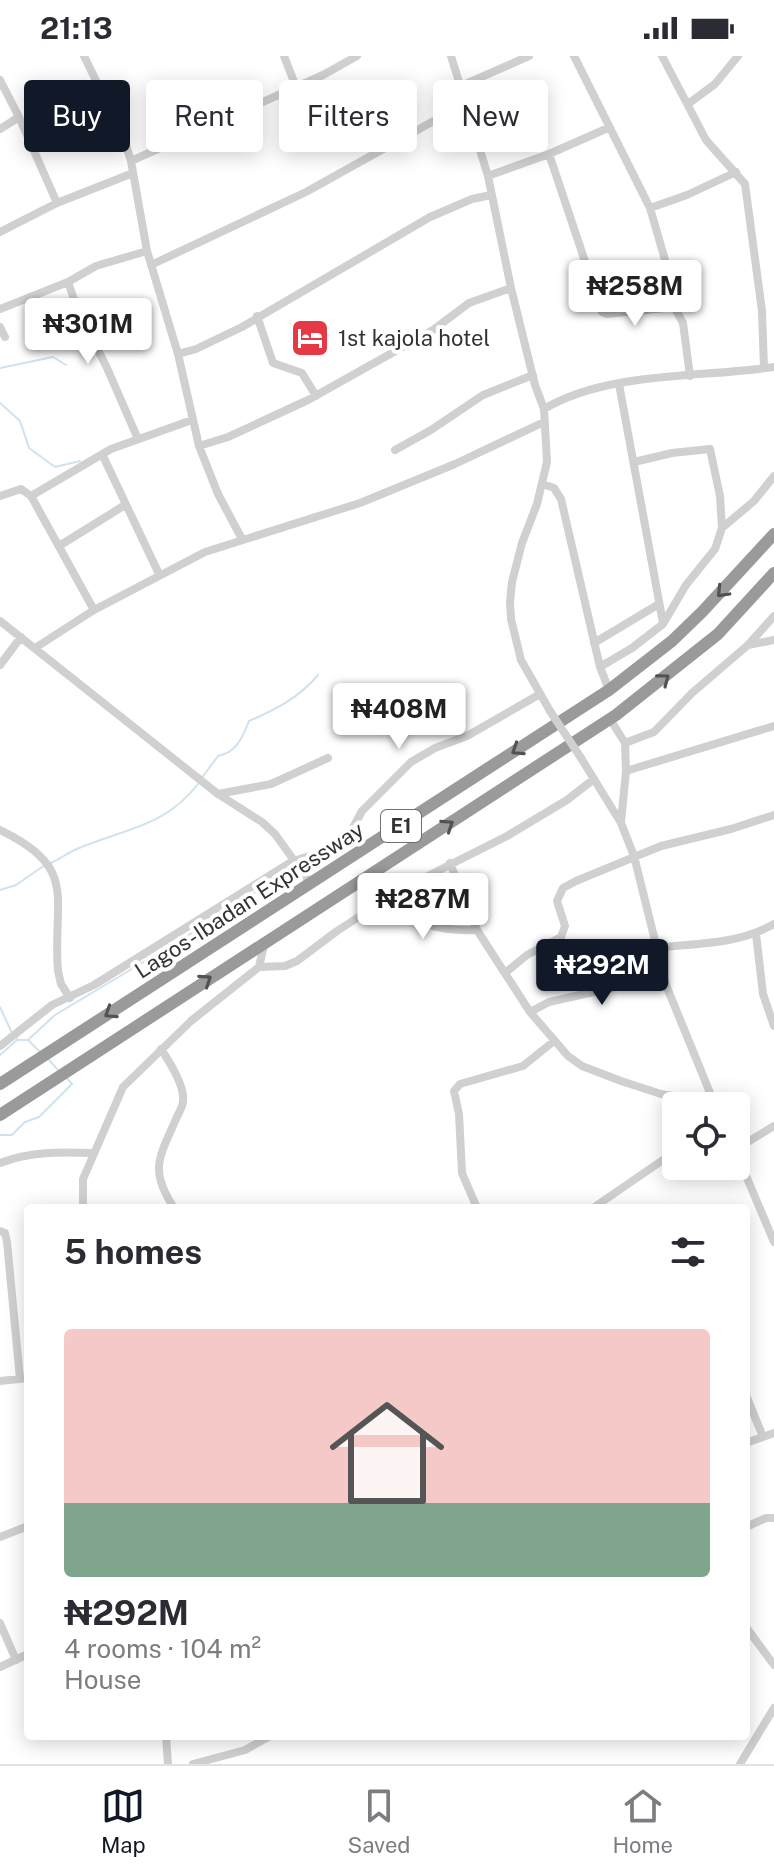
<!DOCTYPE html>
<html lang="en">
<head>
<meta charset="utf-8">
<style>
  :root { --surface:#fff; --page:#f2f2f3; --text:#2b2b33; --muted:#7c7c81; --line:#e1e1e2; --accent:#111827 }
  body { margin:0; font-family:"Public Sans",sans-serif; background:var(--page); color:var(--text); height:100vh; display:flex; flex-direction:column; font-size:30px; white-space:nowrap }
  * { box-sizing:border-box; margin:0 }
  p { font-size:26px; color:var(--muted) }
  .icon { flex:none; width:44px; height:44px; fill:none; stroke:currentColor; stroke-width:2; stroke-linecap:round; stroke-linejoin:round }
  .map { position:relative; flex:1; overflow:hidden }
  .drawer { position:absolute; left:24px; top:1148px; width:726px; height:536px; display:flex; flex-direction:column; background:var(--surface); border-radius:8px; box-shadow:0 4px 20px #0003 }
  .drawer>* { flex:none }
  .banner { position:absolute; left:24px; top:24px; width:726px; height:72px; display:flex; gap:16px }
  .buttons { position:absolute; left:662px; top:1036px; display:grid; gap:16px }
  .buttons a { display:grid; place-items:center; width:88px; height:88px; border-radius:8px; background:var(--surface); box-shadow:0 4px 20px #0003; font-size:40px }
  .price { position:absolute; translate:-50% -68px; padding:0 18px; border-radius:8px; background:#fff; color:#222; font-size:26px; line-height:52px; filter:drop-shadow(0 2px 4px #0008) }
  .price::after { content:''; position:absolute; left:50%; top:48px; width:24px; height:18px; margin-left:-12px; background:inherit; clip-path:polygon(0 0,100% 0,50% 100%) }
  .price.active { background:var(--accent); color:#fff }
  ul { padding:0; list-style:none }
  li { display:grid; align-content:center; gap:16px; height:424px; padding:0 40px }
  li+li { border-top:2px solid var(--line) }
  li span { display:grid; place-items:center; height:248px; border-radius:8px; color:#555 }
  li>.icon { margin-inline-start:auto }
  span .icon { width:144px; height:144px; fill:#fffc; stroke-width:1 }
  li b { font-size:34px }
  h2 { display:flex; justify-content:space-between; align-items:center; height:96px; padding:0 40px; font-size:34px }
  .chip { padding:0 28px; border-radius:8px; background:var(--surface); box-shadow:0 4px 20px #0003; font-size:28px; line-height:72px }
  .chip.active { background:var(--accent); color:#fff }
  .status { display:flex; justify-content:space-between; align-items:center; height:56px; padding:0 40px; background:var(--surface); direction:ltr }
  .status svg { height:22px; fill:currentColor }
  .tabs { display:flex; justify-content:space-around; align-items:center; height:112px; border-top:2px solid var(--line); background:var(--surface); font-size:22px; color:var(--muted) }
  .tabs a { display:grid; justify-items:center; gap:4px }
  .tabs .active { color:var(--accent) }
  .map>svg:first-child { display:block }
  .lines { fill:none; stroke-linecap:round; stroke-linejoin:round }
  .stream { stroke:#cfe2ee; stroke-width:2 }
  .minor { stroke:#d0d0d0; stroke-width:8 }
  .highway { stroke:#9a9a9a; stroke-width:12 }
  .minor-bridge { stroke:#d0d0d0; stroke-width:8 }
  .oneway { stroke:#525252 }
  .labels { text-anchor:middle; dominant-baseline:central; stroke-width:8; stroke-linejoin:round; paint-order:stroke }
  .shield { fill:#fff; stroke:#707070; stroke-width:2 }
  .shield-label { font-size:20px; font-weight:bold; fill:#333 }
  .poi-label { font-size:22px; fill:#333; stroke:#fff; text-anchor:start }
  .street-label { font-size:22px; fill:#333; stroke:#fff }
</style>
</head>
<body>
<div class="status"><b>21:13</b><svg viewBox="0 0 49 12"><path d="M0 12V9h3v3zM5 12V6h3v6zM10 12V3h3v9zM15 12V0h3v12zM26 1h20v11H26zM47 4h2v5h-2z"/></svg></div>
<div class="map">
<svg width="774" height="1708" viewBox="0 0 774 1708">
  <rect width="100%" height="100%" fill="#fff"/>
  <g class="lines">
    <path class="stream" d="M0 312 53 301 66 309
      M0 347 20 365 29 392 55 411 80 405
      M201 723 218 700C237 696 242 682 249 665 275 654 300 641 318 619
      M51 807C60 803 69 796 79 792 124 773 165 771 198 728
      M0 834 16 829 45 809
      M0 951 11 975
      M15 980 18 984H28L41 997
      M28 984 55 959 217 862 293 811
      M0 999 17 984
      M49 1004 58 1014
      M0 1079H12L25 1066 39 1061 72 1028 66 1021"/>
    <path class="minor" d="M84 0 123 80 131 105 147 195 178 298 199 390 218 438 242 483
      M284 0 296 31
      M451 0 488 120 511 232 535 329 544 353 547 406 537 448 522 487 512 526 510 546 511 563 521 604 550 655
      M574 0 650 152 672 228V247L683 267 690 320
      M662 0 706 84 745 128 762 255 764 312
      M0 24 19 61 57 147
      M461 30 529 0
      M688 48 715 28 738 0
      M0 73 19 61
      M549 98 602 256 607 258 674 251
      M131 105 323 19 357 0
      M488 120 549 98 608 72
      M650 152 687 139 736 116
      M0 176 57 147 133 117
      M151 209 306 136 466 47
      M68 226 77 252 107 312 138 383
      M0 253 68 226 96 210 147 195
      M257 260 273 307 302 317 316 340
      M0 271 5 281
      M178 298 196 293 242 271 430 161 472 143 491 139
      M619 328 663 567
      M544 353C608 315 701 322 774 311
      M199 390 228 381 308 344 433 274 469 247 511 232
      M395 394 431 374 483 339 533 319
      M102 398 159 518
      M634 406 672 397 710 393 720 440 722 472
      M543 428 554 432 561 443 600 611 609 634
      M0 440 21 433 31 440 111 393 192 364
      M31 440 94 554
      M59 490 125 449
      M0 565 218 738 262 766 275 778 311 828
      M594 587 659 548
      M748 589 774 584
      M35 592 94 554 205 496 360 447 455 408 544 366
      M0 609 21 581
      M600 611 632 592 663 568 686 529 715 493 722 472 754 445 774 420
      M610 663 625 687 626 715 621 766
      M625 687 654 676 692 637 748 589 774 560
      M581 702 621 767 634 800 666 929 715 1049
      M626 715 774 670
      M218 738 271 728 328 702
      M0 774C80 812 52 842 58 915L61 928 70 942
      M450 807 477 874 530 956 568 1000 582 1010 621 1025 661 1038 715 1047
      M379 848C414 865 437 876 477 874
      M756 878 763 938 774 970
      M655 892C696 887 737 889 774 868
      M259 911 285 910 297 905 337 875 402 833 507 780 567 744 594 723
      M505 917 527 899 561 881 565 870 557 845 563 832 576 825 661 790 731 773 774 759
      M530 956 549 946 611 932 661 915
      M0 990 52 949 94 929 293 805 343 790 362 755 411 706 435 692 467 680 540 638
      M161 993C169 1005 185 1030 183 1045 183 1051 178 1058 176 1063 159 1102 149 1114 174 1152
      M736 1093 774 1070
      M736 1096 774 1186
      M0 1107C31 1095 60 1096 93 1097
      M83 1152V1123L123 1031 191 965 259 911 265 885
      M477 1152 462 1117 459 1058 454 1035 460 1028 523 1010 554 985
      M593 1152 676 1095
      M0 1175 5 1177 7 1186 20 1323
      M0 1325 28 1322
      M746 1339 763 1381
      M746 1387 774 1377
      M746 1471 766 1462H774
      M0 1481 28 1470
      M0 1567 16 1604
      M746 1571 774 1609
      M0 1611 28 1598
      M166 1680 168 1708
      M193 1708 245 1694 270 1680
      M740 1708 774 1652"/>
    <path class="highway" d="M0 1028 609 634 672 585 702 556 774 478
      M0 1059 616 659 718 578 774 517"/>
    <path class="minor-bridge" d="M550 655 581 702"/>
  </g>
  <defs><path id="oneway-chevron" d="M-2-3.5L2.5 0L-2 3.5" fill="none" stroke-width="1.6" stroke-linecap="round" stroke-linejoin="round" transform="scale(2)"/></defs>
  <g class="oneway">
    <use href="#oneway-chevron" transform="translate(722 536) rotate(134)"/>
    <use href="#oneway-chevron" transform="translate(664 623) rotate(-37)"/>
    <use href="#oneway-chevron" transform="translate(517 694) rotate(147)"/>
    <use href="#oneway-chevron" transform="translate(448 769) rotate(-33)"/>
    <use href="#oneway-chevron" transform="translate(206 924) rotate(-34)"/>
    <use href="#oneway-chevron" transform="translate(110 957) rotate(147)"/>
  </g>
  <defs>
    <g id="hotel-square" transform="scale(2)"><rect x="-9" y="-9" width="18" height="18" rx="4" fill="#e63946" stroke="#fff"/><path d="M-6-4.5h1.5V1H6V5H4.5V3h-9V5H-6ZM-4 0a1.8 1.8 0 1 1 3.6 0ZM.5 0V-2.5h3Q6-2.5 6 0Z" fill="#fff"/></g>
  </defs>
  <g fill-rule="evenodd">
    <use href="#hotel-square" x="310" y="282"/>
  </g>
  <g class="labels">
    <rect class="shield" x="381" y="754" width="40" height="32" rx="6"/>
    <g class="shield-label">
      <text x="401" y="770">E1</text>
    </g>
    <g class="poi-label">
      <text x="338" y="282">1st kajola hotel</text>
    </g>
    <g class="street-label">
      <text transform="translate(249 844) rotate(-33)">Lagos-Ibadan Expressway</text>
    </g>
  </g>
</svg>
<div class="buttons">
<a><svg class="icon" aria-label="locate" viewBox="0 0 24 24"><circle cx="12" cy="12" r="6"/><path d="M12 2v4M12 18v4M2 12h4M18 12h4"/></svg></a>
</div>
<b class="price" style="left:635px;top:272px">₦258M</b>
<b class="price" style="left:88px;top:310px">₦301M</b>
<b class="price" style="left:399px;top:695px">₦408M</b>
<b class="price" style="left:423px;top:885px">₦287M</b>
<b class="price active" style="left:602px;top:951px">₦292M</b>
<div class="banner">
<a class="chip active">Buy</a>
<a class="chip">Rent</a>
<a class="chip">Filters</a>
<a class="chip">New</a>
</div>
<section class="drawer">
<h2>5 homes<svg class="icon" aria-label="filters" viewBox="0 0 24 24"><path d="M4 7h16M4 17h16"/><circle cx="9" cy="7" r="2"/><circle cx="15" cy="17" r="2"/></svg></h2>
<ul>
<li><span style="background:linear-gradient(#f6c9c9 70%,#7fa58c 0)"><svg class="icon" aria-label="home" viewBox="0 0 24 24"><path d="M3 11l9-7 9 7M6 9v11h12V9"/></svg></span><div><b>₦292M</b><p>4 rooms · 104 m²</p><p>House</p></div></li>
</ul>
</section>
</div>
<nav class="tabs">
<a class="active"><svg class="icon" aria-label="map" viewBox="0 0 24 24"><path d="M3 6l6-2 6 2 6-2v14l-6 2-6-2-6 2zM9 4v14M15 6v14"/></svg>Map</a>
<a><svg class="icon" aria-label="saved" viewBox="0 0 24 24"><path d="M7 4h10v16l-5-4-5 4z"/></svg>Saved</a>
<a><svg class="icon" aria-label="home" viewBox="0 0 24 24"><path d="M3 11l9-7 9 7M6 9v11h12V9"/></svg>Home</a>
</nav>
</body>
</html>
